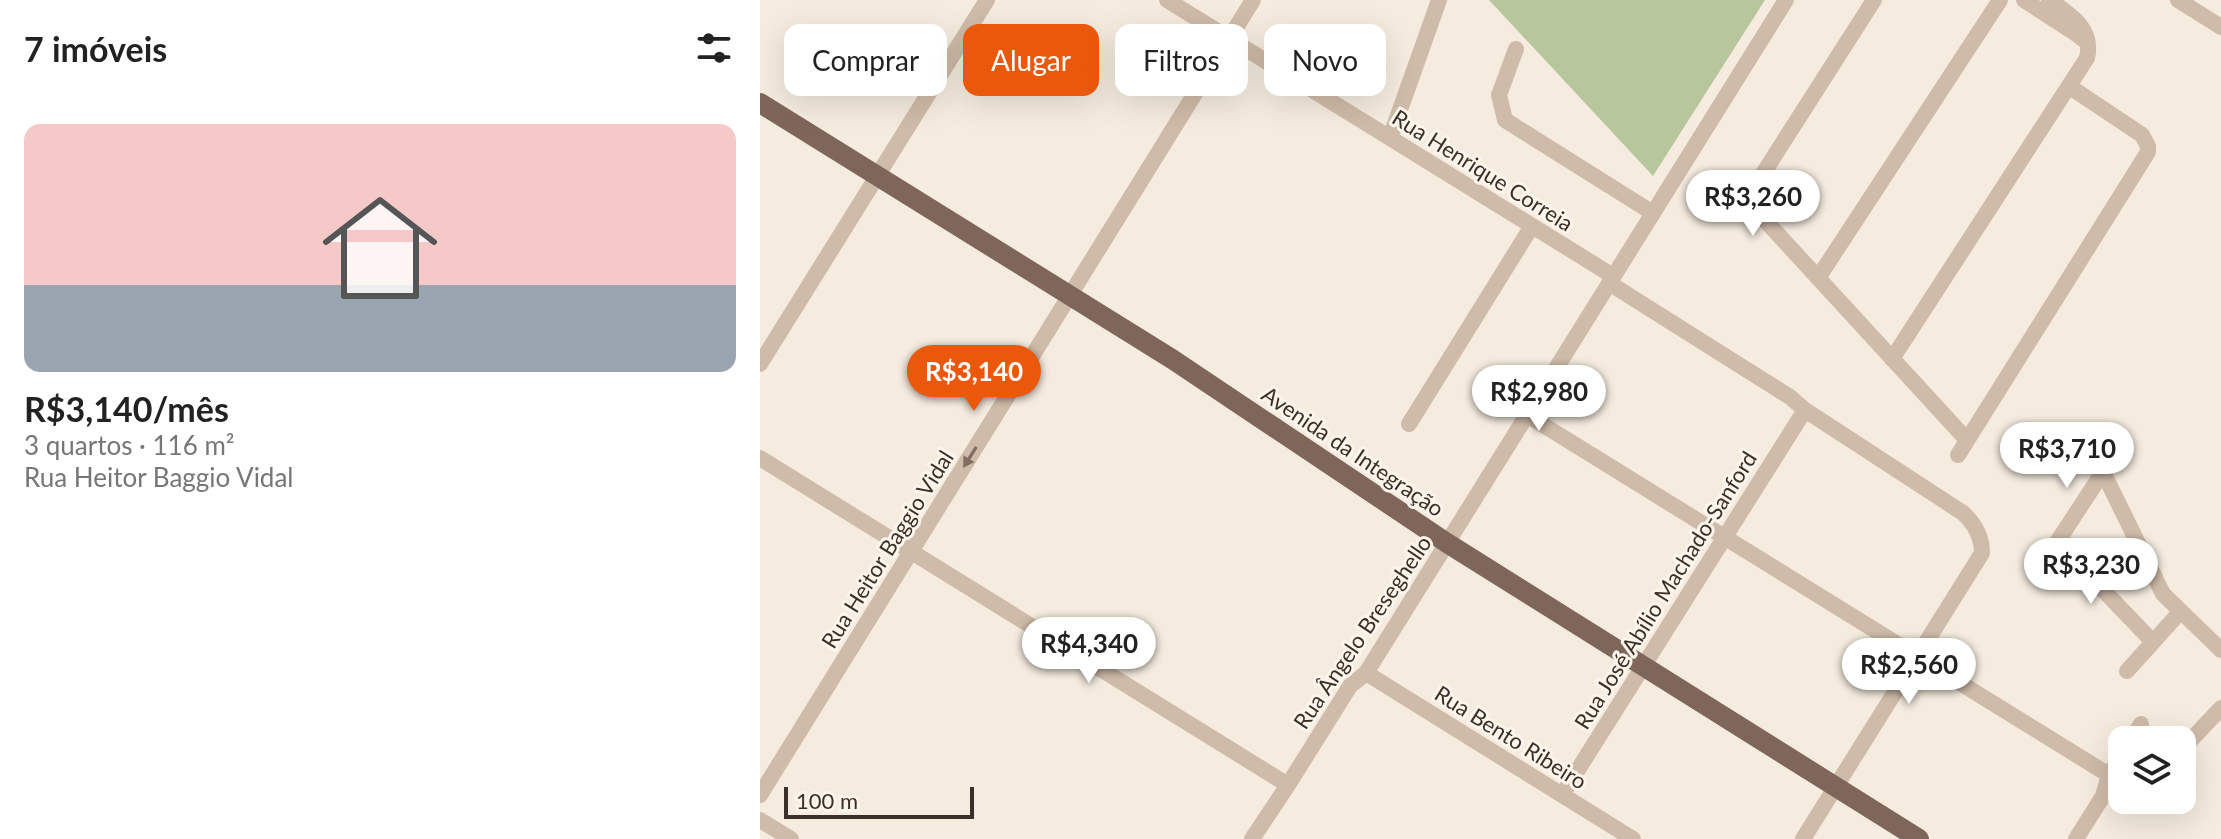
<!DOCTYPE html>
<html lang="pt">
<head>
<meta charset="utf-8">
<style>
  :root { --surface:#fff; --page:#f2f2f2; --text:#222; --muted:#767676; --line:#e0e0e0; --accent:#ea580c }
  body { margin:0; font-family:Lato,sans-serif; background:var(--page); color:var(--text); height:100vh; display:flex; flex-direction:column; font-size:30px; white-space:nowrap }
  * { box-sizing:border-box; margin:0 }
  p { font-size:26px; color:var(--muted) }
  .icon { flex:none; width:44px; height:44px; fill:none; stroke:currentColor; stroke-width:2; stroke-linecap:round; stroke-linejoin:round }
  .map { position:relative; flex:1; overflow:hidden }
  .details { display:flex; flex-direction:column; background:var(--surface); width:760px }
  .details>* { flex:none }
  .top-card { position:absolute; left:24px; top:24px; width:760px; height:72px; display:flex; gap:16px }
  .fabs { position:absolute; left:1348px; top:726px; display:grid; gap:16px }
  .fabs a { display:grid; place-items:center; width:88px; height:88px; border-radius:16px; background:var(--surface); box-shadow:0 8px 32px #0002; font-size:40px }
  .scale { position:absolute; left:24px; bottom:20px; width:190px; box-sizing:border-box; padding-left:8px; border:4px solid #3c2f2a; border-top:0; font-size:22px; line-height:28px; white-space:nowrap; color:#3c2f2a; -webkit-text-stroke:6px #fcf5ec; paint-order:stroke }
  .price { position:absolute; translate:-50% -68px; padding:0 18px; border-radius:28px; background:#fff; color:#222; font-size:26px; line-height:52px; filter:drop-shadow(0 2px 4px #0008) }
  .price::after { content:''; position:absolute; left:50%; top:48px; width:24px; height:18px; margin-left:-12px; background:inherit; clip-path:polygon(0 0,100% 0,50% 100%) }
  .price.active { background:var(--accent); color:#fff }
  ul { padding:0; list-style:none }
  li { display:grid; align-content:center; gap:16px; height:424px; padding:0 24px }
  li+li { border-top:2px solid var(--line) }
  li span { display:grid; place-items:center; height:248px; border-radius:16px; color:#555 }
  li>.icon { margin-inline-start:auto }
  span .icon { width:144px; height:144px; fill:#fffc; stroke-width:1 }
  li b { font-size:34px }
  h2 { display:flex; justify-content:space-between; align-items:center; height:96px; padding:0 24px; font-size:34px }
  .pill { padding:0 28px; border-radius:16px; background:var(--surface); box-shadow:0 8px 32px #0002; font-size:28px; line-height:72px }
  .pill.active { background:var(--accent); color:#fff }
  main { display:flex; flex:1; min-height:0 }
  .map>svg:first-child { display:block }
  .green { fill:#b8c69d }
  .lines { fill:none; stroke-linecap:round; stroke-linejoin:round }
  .minor { stroke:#cfbba9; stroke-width:16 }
  .major { stroke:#7f665a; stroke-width:20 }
  .oneway { fill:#7e6e63 }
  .labels { text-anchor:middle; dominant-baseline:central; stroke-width:6; stroke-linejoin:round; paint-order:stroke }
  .street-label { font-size:22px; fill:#3c2f2a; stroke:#fcf5ec }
</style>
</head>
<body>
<main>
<section class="details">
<h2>7 imóveis<svg class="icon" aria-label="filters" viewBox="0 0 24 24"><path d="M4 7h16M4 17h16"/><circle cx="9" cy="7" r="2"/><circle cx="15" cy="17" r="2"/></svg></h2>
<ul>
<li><span style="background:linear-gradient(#f6c9c9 65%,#9aa5b1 0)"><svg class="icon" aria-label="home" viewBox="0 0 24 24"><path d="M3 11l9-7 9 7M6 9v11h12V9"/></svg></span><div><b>R$3,140/mês</b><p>3 quartos · 116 m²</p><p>Rua Heitor Baggio Vidal</p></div></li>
</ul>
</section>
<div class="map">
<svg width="1461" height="839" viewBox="0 0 1461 839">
  <rect width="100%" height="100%" fill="#f5ebdf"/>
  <path class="green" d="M729 0H1005L893 176Z"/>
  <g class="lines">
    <path class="minor" d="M407 0 853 276
      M1114 0 990 194 988 200 992 206 1207 440
      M1264 0 1315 33 1327 42
      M1418 0 1461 27
      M756 49 739 95 745 120 893 213
      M630 138 679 0
      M1058 278 1240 0
      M849 283 1030 397 1045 410 1203 513C1215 524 1222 536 1222 553L1043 839
      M1132 359 1327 58C1334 29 1310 14 1289 0
      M0 364 227 0
      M767 415 1349 775
      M649 424 772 226
      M1198 455 1388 152V146L1382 135 1310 87
      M0 458 528 785
      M1343 472 1403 594 1461 650
      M1297 542 1393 642
      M1288 556 1360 446
      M1367 671 1421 611
      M606 673 873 839
      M1371 740 1381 724
      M1430 741 1461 708
      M0 795 493 0
      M802 795 1045 410
      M0 820 31 839
      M492 839 528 785 590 686 606 673 1026 0
      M1316 839 1343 796 1349 775 1362 755"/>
    <path class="major" d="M0 103 412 359 687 543 1159 839"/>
  </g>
  <defs><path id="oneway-solid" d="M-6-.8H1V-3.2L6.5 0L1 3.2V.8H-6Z" transform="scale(2)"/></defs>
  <use class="oneway" href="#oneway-solid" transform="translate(210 457) rotate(122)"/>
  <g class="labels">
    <g class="street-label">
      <text transform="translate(723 170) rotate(32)">Rua Henrique Correia</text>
      <text transform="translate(593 451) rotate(34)">Avenida da Integração</text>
      <text transform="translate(127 549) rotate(-58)">Rua Heitor Baggio Vidal</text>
      <text transform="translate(905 590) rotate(-58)">Rua José Abílio Machado-Sanford</text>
      <text transform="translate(602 632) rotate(-56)">Rua Ângelo Breseghello</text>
      <text transform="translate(751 737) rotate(32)">Rua Bento Ribeiro</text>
    </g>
  </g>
</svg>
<div class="fabs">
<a><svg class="icon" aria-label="layers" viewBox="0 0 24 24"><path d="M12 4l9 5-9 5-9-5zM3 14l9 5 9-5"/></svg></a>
</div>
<div class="scale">100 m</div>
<b class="price" style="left:993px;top:238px">R$3,260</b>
<b class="price active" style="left:214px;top:413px">R$3,140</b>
<b class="price" style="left:779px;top:433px">R$2,980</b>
<b class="price" style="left:1307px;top:490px">R$3,710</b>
<b class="price" style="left:1331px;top:606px">R$3,230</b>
<b class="price" style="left:329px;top:685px">R$4,340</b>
<b class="price" style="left:1149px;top:706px">R$2,560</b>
<div class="top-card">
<a class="pill">Comprar</a>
<a class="pill active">Alugar</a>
<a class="pill">Filtros</a>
<a class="pill">Novo</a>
</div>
</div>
</main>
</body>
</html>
